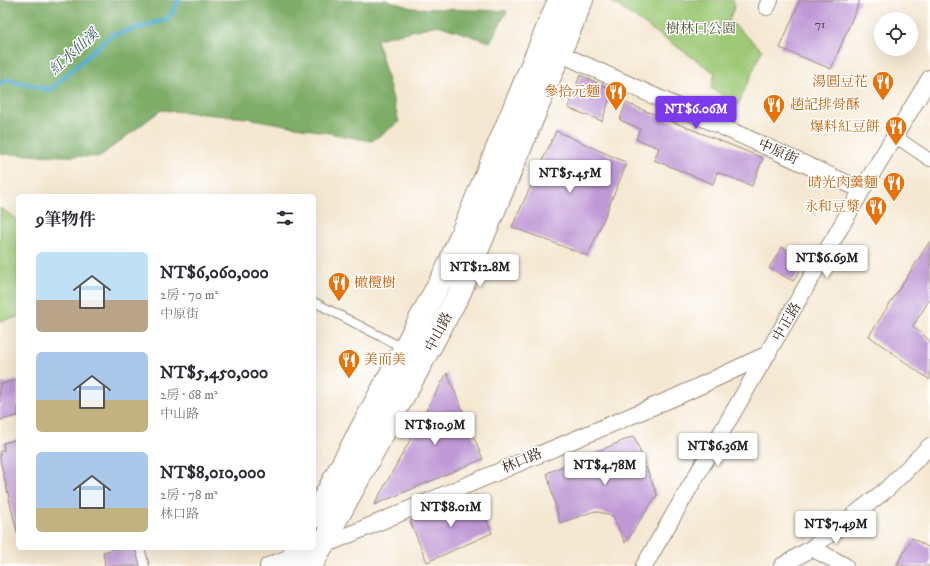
<!DOCTYPE html>
<html lang="zh-TW">
<head>
<meta charset="utf-8">
<style>
  :root { --surface:#fff; --page:#f2f2f3; --text:#2b2b33; --muted:#7c7c81; --accent:#7c3aed }
  body { margin:0; font-family:"IM FELL DW Pica","Noto Serif TC",serif; background:var(--page); color:var(--text); height:100vh; display:flex; flex-direction:column; font-size:15px; white-space:nowrap }
  * { box-sizing:border-box; margin:0 }
  p { font-size:13px; color:var(--muted) }
  .icon { flex:none; width:22px; height:22px; fill:none; stroke:currentColor; stroke-width:2; stroke-linecap:round; stroke-linejoin:round }
  .map { position:relative; flex:1; overflow:hidden }
  .side { position:absolute; left:16px; top:194px; width:300px; height:356px; display:flex; flex-direction:column; background:var(--surface); border-radius:6px; box-shadow:0 4px 16px #0002 }
  .side>* { flex:none }
  .tools { position:absolute; left:874px; top:12px; display:grid; gap:8px }
  .tools a { display:grid; place-items:center; width:44px; height:44px; border-radius:50%; background:var(--surface); box-shadow:0 4px 16px #0002; font-size:20px }
  .price { position:absolute; translate:-50% -34px; padding:0 9px; border-radius:4px; background:#fff; color:#222; font-size:13px; line-height:26px; filter:drop-shadow(0 1px 2px #0008) }
  .price::after { content:''; position:absolute; left:50%; top:24px; width:12px; height:9px; margin-left:-6px; background:inherit; clip-path:polygon(0 0,100% 0,50% 100%) }
  .price.on { background:var(--accent); color:#fff }
  ul { padding:0; list-style:none }
  li { display:flex; align-items:center; gap:12px; height:100px; padding:0 20px }
  li span { display:grid; place-items:center; flex:none; width:112px; height:80px; border-radius:6px; color:#555 }
  li>.icon { margin-inline-start:auto }
  span .icon { width:48px; height:48px; fill:#fffc; stroke-width:1 }
  li b { font-size:17px }
  h2 { display:flex; justify-content:space-between; align-items:center; height:48px; padding:0 20px; font-size:17px }
  .map>svg:first-child { display:block }
  .green { fill:#9dc976; stroke:#6c7a4a }
  .forest { fill:#7ead67; stroke:#5c6c42 }
  .lines { fill:none; stroke-linecap:round; stroke-linejoin:round }
  .stream { stroke:#4daccc; stroke-width:5 }
  .building { fill:#bf99d6 }
  .service-casing { stroke:#988978; stroke-width:10 }
  .pedestrian-casing { stroke:#988978; stroke-width:14 }
  .minor-casing { stroke:#988978; stroke-width:18 }
  .secondary-casing { stroke:#988978; stroke-width:24 }
  .service { stroke:#fff; stroke-width:8 }
  .pedestrian { stroke:#fff; stroke-width:12 }
  .minor { stroke:#fff; stroke-width:16 }
  .secondary { stroke:#fff; stroke-width:22 }
  .labels { text-anchor:middle; dominant-baseline:central; stroke-width:3; stroke-linejoin:round; paint-order:stroke }
  .number-label { font-size:12px; fill:#5c464c }
  .park-label { font-size:14px; fill:#585a38; stroke:#fff }
  .food-label { font-size:14px; fill:#c56008; stroke:#fff; text-anchor:end }
  .street-label { font-size:14px; fill:#3b2a1e; stroke:#fff }
  .water-label { font-size:15px; font-style:italic; fill:#425e64; stroke:#fff }
</style>
</head>
<body>
<div class="map">
<svg width="930" height="566" viewBox="0 0 930 566">
  <rect width="100%" height="100%" fill="#fff"/>
  <filter id="ink" filterUnits="userSpaceOnUse"><feTurbulence type="fractalNoise" baseFrequency=".025" numOctaves="2"/><feDisplacementMap in="SourceGraphic" scale="8" xChannelSelector="R" yChannelSelector="G"/><feConvolveMatrix kernelMatrix="1 2 1 2 8 2 1 2 1" color-interpolation-filters="sRGB"/></filter>
  <filter id="wash" filterUnits="userSpaceOnUse"><feTurbulence type="fractalNoise" baseFrequency=".012" numOctaves="4" result="noise"/><feDisplacementMap in="SourceGraphic" scale="16" xChannelSelector="R" yChannelSelector="G"/><feGaussianBlur stdDeviation="0.9" result="paint"/><feColorMatrix in="noise" values="0 0 0 0 0 0 0 0 0 0 0 0 0 0 0 0 0 1.4 0 .05"/><feComposite in="paint" operator="in"/></filter>
  <g filter="url(#wash)">
    <rect width="100%" height="100%" fill="#f5e8d2"/>
    <path class="green" d="M613 0H733L735 5 729 20 762 50 738 105 711 88 715 73 612 2Z
      M0 208 18 220V317L0 321Z"/>
    <path class="forest" d="M0 0H387L412 8 507 11 490 42 438 25 377 39 399 122 372 141 247 118 161 110 99 157 0 154Z"/>
    <g class="lines">
      <path class="stream" d="M0 83 8 80 50 90 110 36 168 19 179 0"/>
    </g>
    <g id="blocks">
      <path class="building" d="M800 0H860L831 69 780 48Z
        M580 75 613 90 602 121 568 108Z
        M626 103 763 158 752 186 717 172 713 184 654 160 659 148 636 139 640 129 620 120Z
        M556 131 627 163 588 256 512 227Z
        M930 241V299L913 326 930 341V380L869 336Z
        M782 247 807 260 793 281 769 268Z
        M447 373 483 459 374 505Z
        M18 380V416L0 420V384Z
        M634 436 657 495 625 543 613 516 595 511 560 523 547 473Z
        M18 439V532H17L0 460V451L4 450 3 443Z
        M476 495 492 533 427 562 410 521Z
        M912 538 930 548V566H896Z
        M117 548H139L142 566H105L103 552Z"/>
    </g>
  </g>
  <g filter="url(#ink)">
    <use href="#blocks" fill-opacity="0" stroke="#988978" stroke-width="1"/>
    <g class="lines">
      <g class="service-casing">
        <path id="service" d="M314 302 403 348
          M140 548 145 566"/>
      </g>
      <g class="pedestrian-casing">
        <path id="pedestrian" d="M896 137 930 160"/>
      </g>
      <g class="minor-casing">
        <path id="minor" d="M767 7 770 0
          M550 49 862 190
          M320 547 678 396 768 354
          M812 548 845 566
          M268 566 293 556
          M644 566 862 190 930 78
          M782 566 812 548 887 489 930 446"/>
      </g>
      <g class="secondary-casing">
        <path id="secondary" d="M314 517 447 269 559 0
          M288 566 297 548
          M311 566 460 292 582 0"/>
      </g>
      <use href="#service" class="service"/>
      <use href="#pedestrian" class="pedestrian"/>
      <use href="#minor" class="minor"/>
      <use href="#secondary" class="secondary"/>
    </g>
  </g>
  <defs>
    <g id="restaurant-pin" transform="scale(1.15)"><path d="M0 17L-7.5 6A9.5 9.5 0 1 1 7.5 6Z" fill="#e8710a" stroke="#fff"/><path d="M-5-6h1v4h1v-4h1v4h1v-4h1v5L-1.5 .5V6h-2V.5L-5-1ZM5-6V6H3V1.5H1.5Q1.5-4 5-6Z" fill="#fff"/></g>
  </defs>
  <g fill-rule="evenodd">
    <use href="#restaurant-pin" x="883" y="82"/>
    <use href="#restaurant-pin" x="616" y="92"/>
    <use href="#restaurant-pin" x="774" y="105"/>
    <use href="#restaurant-pin" x="896" y="127"/>
    <use href="#restaurant-pin" x="894" y="183"/>
    <use href="#restaurant-pin" x="876" y="207"/>
    <use href="#restaurant-pin" x="339" y="283"/>
    <use href="#restaurant-pin" x="349" y="360"/>
  </g>
  <g class="labels">
    <g class="number-label">
      <text x="820" y="24">71</text>
    </g>
    <g class="park-label">
      <text x="701" y="29">樹林口公園</text>
    </g>
    <g class="food-label">
      <text x="868" y="82">湯圓豆花</text>
      <text x="600" y="92">參拾元麵</text>
      <text x="790" y="105" text-anchor="start">趙記排骨酥</text>
      <text x="880" y="127">爆料紅豆餅</text>
      <text x="878" y="183">晴光肉羹麵</text>
      <text x="860" y="207">永和豆漿</text>
      <text x="354" y="283" text-anchor="start">橄欖樹</text>
      <text x="364" y="360" text-anchor="start">美而美</text>
    </g>
    <g class="street-label">
      <text transform="translate(778 152) rotate(24)">中原街</text>
      <text transform="translate(787 322) rotate(-60)">中正路</text>
      <text transform="translate(439 332) rotate(-62)">中山路</text>
      <text transform="translate(522 461) rotate(-23)">林口路</text>
    </g>
    <g class="water-label">
      <text transform="translate(74 52) rotate(-42)">紅水仙溪</text>
    </g>
  </g>
</svg>
<div class="tools">
<a><svg class="icon" aria-label="locate" viewBox="0 0 24 24"><circle cx="12" cy="12" r="6"/><path d="M12 2v4M12 18v4M2 12h4M18 12h4"/></svg></a>
</div>
<b class="price on" style="left:696px;top:130px">NT$6.06M</b>
<b class="price" style="left:570px;top:194px">NT$5.45M</b>
<b class="price" style="left:827px;top:279px">NT$6.69M</b>
<b class="price" style="left:480px;top:288px">NT$12.8M</b>
<b class="price" style="left:435px;top:446px">NT$10.9M</b>
<b class="price" style="left:718px;top:467px">NT$6.36M</b>
<b class="price" style="left:605px;top:486px">NT$4.78M</b>
<b class="price" style="left:451px;top:528px">NT$8.01M</b>
<b class="price" style="left:836px;top:545px">NT$7.49M</b>
<section class="side">
<h2>9筆物件<svg class="icon" aria-label="filters" viewBox="0 0 24 24"><path d="M4 7h16M4 17h16"/><circle cx="9" cy="7" r="2"/><circle cx="15" cy="17" r="2"/></svg></h2>
<ul>
<li><span style="background:linear-gradient(#bfe0f5 60%,#b9a48a 0)"><svg class="icon" aria-label="home" viewBox="0 0 24 24"><path d="M3 11l9-7 9 7M6 9v11h12V9"/></svg></span><div><b>NT$6,060,000</b><p>2房 · 70 m²</p><p>中原街</p></div></li>
<li><span style="background:linear-gradient(#a9c7e8 60%,#c2b280 0)"><svg class="icon" aria-label="home" viewBox="0 0 24 24"><path d="M3 11l9-7 9 7M6 9v11h12V9"/></svg></span><div><b>NT$5,450,000</b><p>2房 · 68 m²</p><p>中山路</p></div></li>
<li><span style="background:linear-gradient(#a9c7e8 70%,#c2b280 0)"><svg class="icon" aria-label="home" viewBox="0 0 24 24"><path d="M3 11l9-7 9 7M6 9v11h12V9"/></svg></span><div><b>NT$8,010,000</b><p>2房 · 78 m²</p><p>林口路</p></div></li>
</ul>
</section>
</div>
</body>
</html>
